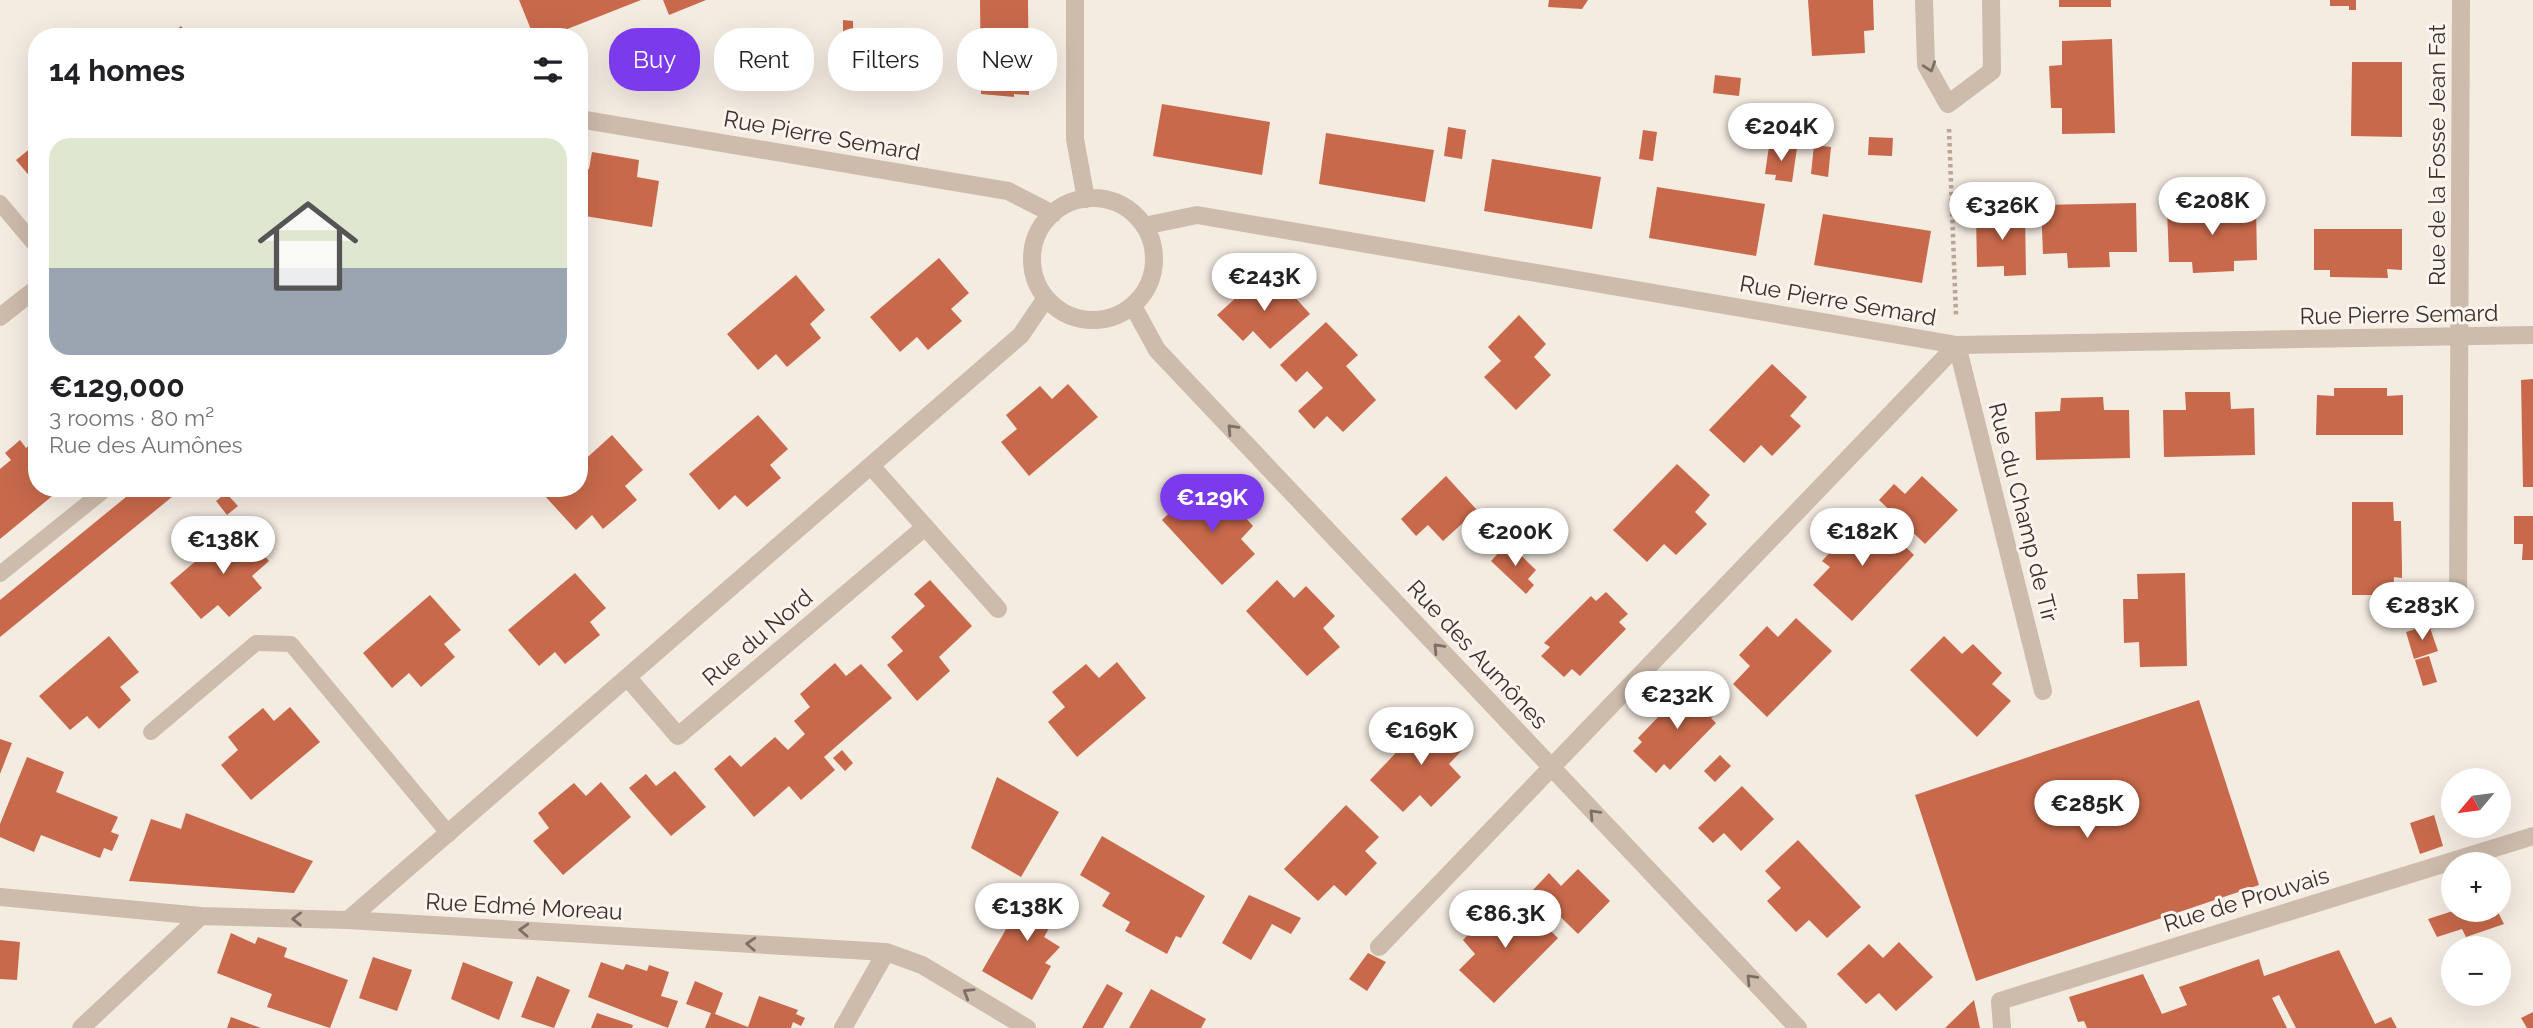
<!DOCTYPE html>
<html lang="en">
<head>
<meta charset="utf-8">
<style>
  :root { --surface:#fff; --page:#f6f6f6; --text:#202124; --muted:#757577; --line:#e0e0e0; --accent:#7c3aed }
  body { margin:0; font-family:Raleway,sans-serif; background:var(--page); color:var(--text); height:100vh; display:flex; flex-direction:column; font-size:26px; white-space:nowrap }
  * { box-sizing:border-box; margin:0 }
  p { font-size:23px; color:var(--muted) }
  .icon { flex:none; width:38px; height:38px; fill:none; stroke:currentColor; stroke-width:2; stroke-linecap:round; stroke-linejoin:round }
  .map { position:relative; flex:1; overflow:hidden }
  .sheet { position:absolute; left:28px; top:28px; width:560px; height:469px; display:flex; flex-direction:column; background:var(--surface); border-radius:28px; box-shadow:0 7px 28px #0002 }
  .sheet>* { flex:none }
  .guide { position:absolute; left:609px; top:28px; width:665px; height:63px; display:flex; gap:14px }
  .needle { width:46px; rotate:241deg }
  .controls { position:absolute; left:2441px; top:768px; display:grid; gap:14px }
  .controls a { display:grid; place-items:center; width:70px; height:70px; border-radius:50%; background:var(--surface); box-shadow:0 7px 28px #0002; font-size:35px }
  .price { position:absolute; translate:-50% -60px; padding:0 16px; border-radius:24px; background:#fff; color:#222; font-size:23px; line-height:46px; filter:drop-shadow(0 2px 4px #0008) }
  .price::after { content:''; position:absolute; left:50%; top:42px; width:21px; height:16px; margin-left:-10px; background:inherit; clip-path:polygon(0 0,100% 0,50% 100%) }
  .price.active { background:var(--accent); color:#fff }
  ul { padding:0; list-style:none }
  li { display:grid; align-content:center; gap:14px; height:371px; padding:0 21px }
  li+li { border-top:2px solid var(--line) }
  li span { display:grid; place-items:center; height:217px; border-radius:21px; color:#555 }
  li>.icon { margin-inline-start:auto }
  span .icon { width:126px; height:126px; fill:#fffc; stroke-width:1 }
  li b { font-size:30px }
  h2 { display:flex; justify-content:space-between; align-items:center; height:84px; padding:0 21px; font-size:30px }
  .tag { padding:0 24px; border-radius:28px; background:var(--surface); box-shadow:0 7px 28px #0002; font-size:24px; line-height:63px }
  .tag.active { background:var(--accent); color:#fff }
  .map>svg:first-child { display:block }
  .building { fill:#c8694b }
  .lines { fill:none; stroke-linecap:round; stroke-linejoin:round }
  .path { stroke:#b9a596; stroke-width:4.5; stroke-dasharray:3.5 3.5; stroke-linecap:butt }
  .service { stroke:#cdbbac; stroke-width:16 }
  .minor { stroke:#cdbbac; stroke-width:18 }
  .oneway { stroke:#7d6f65 }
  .labels { text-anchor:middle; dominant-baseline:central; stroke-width:6; stroke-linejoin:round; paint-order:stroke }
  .street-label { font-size:23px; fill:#3b302b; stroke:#fbf5ee }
</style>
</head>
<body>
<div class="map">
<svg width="2533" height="1028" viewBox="0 0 2533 1028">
  <rect width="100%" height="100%" fill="#f4ebe1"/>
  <path class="building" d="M519 0H641L547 37H534Z
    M663 0H706L669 15Z
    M980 0H1028L1029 95 1014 94V97L981 94Z
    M1549 0H1588L1582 9 1548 7Z
    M1808 0H1873L1874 30 1864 31 1865 53 1812 56Z
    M2059 0H2111V7H2059Z
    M2330 0H2356V10H2349V6H2330Z
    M843 20 853 21 854 58H843Z
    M181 26 190 37H167Z
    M2112 39 2115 133 2062 134V108H2051L2049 66 2062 65V41Z
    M2352 62H2402V137L2351 136Z
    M844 65H860V86H844Z
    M1715 75 1741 78 1739 96 1713 93Z
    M1162 104 1270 122 1262 175 1153 156Z
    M1448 127 1466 130 1462 159 1444 156Z
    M1643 130 1657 132 1653 161 1639 159Z
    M1326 133 1434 150 1425 202 1319 184Z
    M1869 137 1893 138 1892 156 1868 155Z
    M37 143V185L16 160Z
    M1779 145 1797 148 1792 182 1775 180 1776 175 1765 174 1769 146 1779 148Z
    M1814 145 1831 147 1828 177 1811 174Z
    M592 152 639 160 637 177 659 181 652 227 579 215V167L589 169Z
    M1492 159 1601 177 1592 229 1484 211Z
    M1657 187 1765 204 1756 256 1649 238Z
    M2136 203 2137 252H2109L2110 267 2068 268 2067 253 2043 254 2041 205Z
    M2256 207 2257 260 2234 261V271L2214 272 2193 273 2192 262H2169L2167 209Z
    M2025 213 2026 275 2004 276V266L1977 267 1976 214Z
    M1823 214 1931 231 1922 283 1814 265Z
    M2314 229H2402V270L2387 269 2388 278 2330 277V270H2314Z
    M939 258 969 293 951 309 962 321 928 350 917 337 900 352 870 317Z
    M796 275 825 310 810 324 821 338 787 367 776 354 758 370 727 334Z
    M1261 275 1276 292 1284 285 1310 314 1270 349 1253 331 1243 341 1217 315Z
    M1519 315 1546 344 1534 357 1551 375 1516 410 1484 377 1501 361 1488 347Z
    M1326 322 1358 355 1346 366 1376 400 1343 432 1327 416 1314 429 1298 411 1323 388 1307 371 1296 382 1280 365Z
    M1772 364 1807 397 1790 416 1801 426 1772 456 1761 445 1744 463 1709 430Z
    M2533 379V487H2523L2521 380Z
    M1068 384 1098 417 1029 476 1001 442 1017 429 1006 415 1040 386 1052 399Z
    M2334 388H2387V396L2403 395V435H2316L2317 395 2334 396Z
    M2185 392H2230L2231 409 2254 408 2255 455 2164 457 2163 410H2186Z
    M2103 397 2104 410H2129L2130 458 2036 460 2035 412 2060 411 2061 398Z
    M758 415 788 449 770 465 781 478 747 507 735 495 719 510 689 474Z
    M612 435 643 470 625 486 637 500 603 529 592 515 576 530 544 495 552 488H579V465Z
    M37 439V488H62L0 539V469L11 460 5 453 20 440 26 448Z
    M1677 464 1710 495 1695 512 1707 524 1676 555 1664 544 1647 562 1613 530Z
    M1446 476 1477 510 1443 541 1428 525 1416 536 1401 519Z
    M1922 476 1958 510 1925 544 1879 500 1894 484 1905 494Z
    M137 488H183L0 637V600Z
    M1194 489 1211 506 1224 494 1253 526 1241 539 1255 554 1222 585 1162 520Z
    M226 493 238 506 227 515 216 501Z
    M2352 502H2393L2394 521H2401L2402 566V578L2394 577 2393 595H2352Z
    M2514 516H2533V560H2522L2523 544H2514Z
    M1876 518 1914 555 1852 621 1813 585 1830 567 1822 561 1838 544 1851 531 1859 537Z
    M238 525 269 561 252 576 262 588 229 617 218 605 201 619 170 583Z
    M1508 543 1536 570 1528 579 1534 585 1526 594 1491 561Z
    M575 573 606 608 590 622 600 635 565 664 555 652 539 666 508 630Z
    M2185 573 2187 666 2140 667 2139 642 2124 643 2123 599H2138L2137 574Z
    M930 580 972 626 939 657 950 671 917 701 887 665 903 651 891 637 925 606 914 594Z
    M1277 580 1294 598 1306 586 1335 616 1323 628 1340 647 1307 676 1246 611Z
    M1606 592 1628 614 1619 622 1626 629 1580 676 1572 669 1564 677 1541 656 1550 647 1544 643 1591 596 1596 601Z
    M430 595 461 630 444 644 455 657 421 687 409 673 392 688 363 653Z
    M1796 618 1832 651 1767 717 1733 684 1750 666 1739 655 1767 626 1778 637Z
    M2429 625 2438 651 2414 659 2406 632Z
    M109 636 139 672 120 687 131 700 99 729 87 716 70 730 39 696Z
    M1944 636 1962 654 1973 644 2002 673 1992 684 2011 701 1977 737 1910 670Z
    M2429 656 2437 682 2423 686 2415 660Z
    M1117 662 1146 698 1077 757 1048 722 1065 707 1052 692 1086 664 1099 678Z
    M835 663 846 676 861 664 892 698 824 757 835 770 801 800 789 786 754 817 714 769 730 755 741 767 775 737 788 750 805 734 794 721 810 707 800 694Z
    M1698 688 1719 710 1711 718 1716 723 1670 770 1664 764 1656 773 1633 751 1642 742 1638 738 1683 691 1689 696Z
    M2199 700 2259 885 1976 981 1915 795Z
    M290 707 320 742 251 800 221 765 238 750 228 737 263 708 274 721Z
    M1431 716 1465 747 1449 764 1461 777 1431 807 1420 795 1403 812 1370 780Z
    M0 739 12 743 0 774Z
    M842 750 853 763 845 771 833 758Z
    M1720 755 1731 766 1715 782 1704 771Z
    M27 757 64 772 56 792 118 817 111 832 119 835 112 851 104 848 100 858 41 835 34 852 0 837V824Z
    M675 771 706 807 671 836 629 788 646 774 656 786Z
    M997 777 1059 812 1021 877 971 848Z
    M601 782 631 817 563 875 533 841 549 828 538 813 574 783 586 796Z
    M1742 786 1774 819 1741 851 1724 833 1713 843 1698 828Z
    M1346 805 1379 837 1365 851 1377 863 1346 896 1334 885 1318 901 1284 869Z
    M186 813 307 859 313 861 294 893 129 881 151 819 181 829Z
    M2434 815 2443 846 2420 854 2410 823Z
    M1102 836 1205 896 1181 938 1176 936 1167 954 1125 931 1130 922 1102 906 1110 893 1080 875Z
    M1798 840 1861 907 1827 938 1809 920 1796 932 1767 901 1781 888 1765 871Z
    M1578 869 1610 901 1578 934 1533 890 1549 873 1561 886Z
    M1054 883 1070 892 1044 937 1060 947 1045 963 1051 966 1032 1000 982 971 1029 889 1046 898Z
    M1249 895 1301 918 1291 934 1272 924 1251 960 1222 943Z
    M1523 904 1558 938 1494 1003 1459 970 1475 954 1463 940 1493 909 1506 921Z
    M2456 910H2497L2504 924 2466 937 2462 929 2437 937 2428 919Z
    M231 933 255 944 258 937 287 948 284 957 348 980 330 1028 267 1007 272 994 217 973Z
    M0 940 20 942 17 980 0 979Z
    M1899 942 1933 977 1896 1011 1879 993 1866 1004 1837 974 1869 944 1883 958Z
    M2339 950 2375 1024 2391 1017 2397 1028H2296L2279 995 2272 998 2287 1028H2087L2084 1021 2078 1022 2069 997 2143 974 2162 1014 2187 1005 2179 987 2259 959 2264 976Z
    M1368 953 1386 962 1367 991 1349 979Z
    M373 957 412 970 397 1011 359 998Z
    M463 962 513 982 499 1020 451 999Z
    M601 962 623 970 626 964 647 971 649 965 669 972 661 996 678 1001 668 1028 588 997Z
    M537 976 570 990 554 1028 521 1017Z
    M695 981 723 993 715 1014 748 1027 759 996 798 1010 796 1014 805 1018 801 1026 793 1022 791 1028H705L711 1013 686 1004Z
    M1107 984 1123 993 1103 1028H1082Z
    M1151 989 1206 1019 1201 1028H1129Z
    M1974 1000 1980 1028H1945Z
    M2533 1012V1028H2527L2521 1018Z
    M597 1013 633 1025 632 1028H591Z
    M231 1017 261 1028H227Z"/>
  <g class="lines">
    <path class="path" d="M1949 129 1956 316"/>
    <path class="service" d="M0 203 37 247
      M0 574 107 488
      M151 732 256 643 291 644 449 834"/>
    <path class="minor" d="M1075 0V139L1086 199
      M1924 0 1926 65 1948 104 1992 71 1991 0
      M579 119 1008 191 1053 214
      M1032 259a61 61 0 1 1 122 0a61 61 0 1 1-122 0Z
      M1144 226 1197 215 1957 345 2533 335
      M1133 306 1157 350 1798 1028
      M0 317 37 288
      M1957 345 2043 691
      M872 467 998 609
      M2458 605 2461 0
      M628 678 678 736 925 527
      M0 897 201 916 348 920 886 952 922 965 1027 1028
      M348 920 1021 335 1046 298
      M1379 947 1957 345
      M81 1028 201 916
      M843 1028 886 952
      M2002 1028 2000 1001 2533 836"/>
  </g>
  <defs><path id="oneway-chevron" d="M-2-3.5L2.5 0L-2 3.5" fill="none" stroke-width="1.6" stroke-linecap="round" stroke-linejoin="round" transform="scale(1.75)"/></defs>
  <g class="oneway">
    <use href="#oneway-chevron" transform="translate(1930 67) rotate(71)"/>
    <use href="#oneway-chevron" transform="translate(1232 429) rotate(-133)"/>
    <use href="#oneway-chevron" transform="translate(1438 648) rotate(-133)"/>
    <use href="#oneway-chevron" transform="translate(1594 814) rotate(-134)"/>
    <use href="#oneway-chevron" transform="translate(297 919) rotate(-179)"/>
    <use href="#oneway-chevron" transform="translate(524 930) rotate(-177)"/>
    <use href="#oneway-chevron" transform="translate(751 944) rotate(-177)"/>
    <use href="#oneway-chevron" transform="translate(1751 979) rotate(-134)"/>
    <use href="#oneway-chevron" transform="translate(968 993) rotate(-149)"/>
  </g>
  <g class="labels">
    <g class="street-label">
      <text transform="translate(822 135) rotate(10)">Rue Pierre Semard</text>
      <text transform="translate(2436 155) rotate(-90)">Rue de la Fosse Jean Fat</text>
      <text transform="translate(1838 300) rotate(10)">Rue Pierre Semard</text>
      <text transform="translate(2399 314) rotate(-1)">Rue Pierre Semard</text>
      <text transform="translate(2024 512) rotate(76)">Rue du Champ de Tir</text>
      <text transform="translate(757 637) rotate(-40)">Rue du Nord</text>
      <text transform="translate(1478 654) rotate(47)">Rue des Aumônes</text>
      <text transform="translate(2246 899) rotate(-17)">Rue de Prouvais</text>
      <text transform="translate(524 906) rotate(3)">Rue Edmé Moreau</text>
    </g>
  </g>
</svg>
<div class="controls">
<a><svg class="needle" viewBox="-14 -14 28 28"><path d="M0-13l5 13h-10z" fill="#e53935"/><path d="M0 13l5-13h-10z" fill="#757577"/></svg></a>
<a>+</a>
<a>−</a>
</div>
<b class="price" style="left:1781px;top:163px">€204K</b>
<b class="price" style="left:2212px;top:237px">€208K</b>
<b class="price" style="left:2002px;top:242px">€326K</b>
<b class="price" style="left:1264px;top:313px">€243K</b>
<b class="price active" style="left:1212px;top:534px">€129K</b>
<b class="price" style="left:1515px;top:568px">€200K</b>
<b class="price" style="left:1862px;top:568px">€182K</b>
<b class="price" style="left:223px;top:576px">€138K</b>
<b class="price" style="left:2422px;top:642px">€283K</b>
<b class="price" style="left:1677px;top:731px">€232K</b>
<b class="price" style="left:1421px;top:767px">€169K</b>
<b class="price" style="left:2087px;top:840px">€285K</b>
<b class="price" style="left:1027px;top:943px">€138K</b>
<b class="price" style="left:1505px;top:950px">€86.3K</b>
<div class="guide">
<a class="tag active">Buy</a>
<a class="tag">Rent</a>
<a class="tag">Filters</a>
<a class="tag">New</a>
</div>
<section class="sheet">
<h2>14 homes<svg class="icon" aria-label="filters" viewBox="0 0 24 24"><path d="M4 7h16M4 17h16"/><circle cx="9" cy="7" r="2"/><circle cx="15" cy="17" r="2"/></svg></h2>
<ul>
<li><span style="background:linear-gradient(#dfe7d0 60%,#9aa5b1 0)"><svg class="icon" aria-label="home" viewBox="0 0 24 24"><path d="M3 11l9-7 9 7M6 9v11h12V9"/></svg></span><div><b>€129,000</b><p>3 rooms · 80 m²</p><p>Rue des Aumônes</p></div></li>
</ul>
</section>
</div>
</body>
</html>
